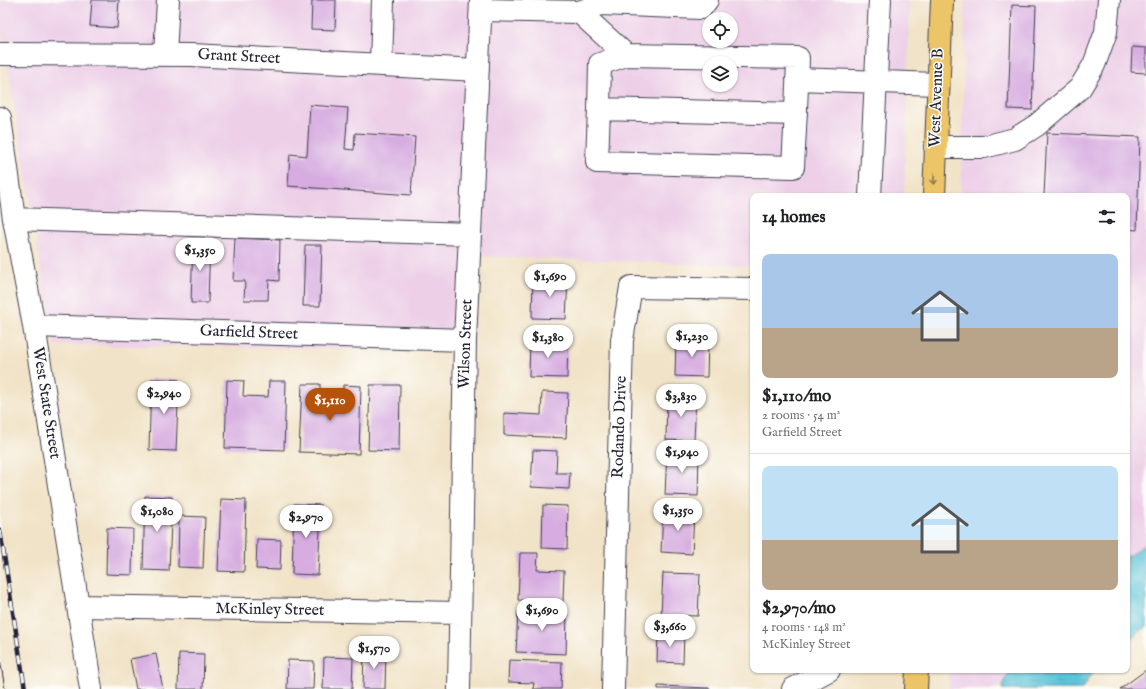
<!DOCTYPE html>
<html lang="en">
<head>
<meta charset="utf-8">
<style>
  :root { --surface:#fff; --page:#f6f6f6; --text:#202124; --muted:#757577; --line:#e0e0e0; --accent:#b45309 }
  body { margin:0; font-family:"IM FELL English",serif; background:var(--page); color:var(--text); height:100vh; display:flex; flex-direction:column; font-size:15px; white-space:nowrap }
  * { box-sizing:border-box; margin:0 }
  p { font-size:13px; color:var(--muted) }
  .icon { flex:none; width:22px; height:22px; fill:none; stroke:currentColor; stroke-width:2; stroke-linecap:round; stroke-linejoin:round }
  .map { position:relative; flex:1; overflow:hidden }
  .drawer { position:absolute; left:750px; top:193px; width:380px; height:480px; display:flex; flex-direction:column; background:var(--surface); border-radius:8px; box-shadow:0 1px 3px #0004 }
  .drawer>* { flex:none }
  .buttons { position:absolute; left:702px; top:12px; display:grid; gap:8px }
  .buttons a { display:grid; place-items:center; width:36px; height:36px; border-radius:50%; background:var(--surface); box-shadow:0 1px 3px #0004; font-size:20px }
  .price { position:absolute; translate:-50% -34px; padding:0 9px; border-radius:14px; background:#fff; color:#222; font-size:13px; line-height:26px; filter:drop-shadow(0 1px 2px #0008) }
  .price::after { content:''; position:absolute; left:50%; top:24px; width:12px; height:9px; margin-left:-6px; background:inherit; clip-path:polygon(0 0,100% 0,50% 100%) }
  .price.on { background:var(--accent); color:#fff }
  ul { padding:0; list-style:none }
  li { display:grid; align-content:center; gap:8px; height:212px; padding:0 12px }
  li+li { border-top:1px solid var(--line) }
  li span { display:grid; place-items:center; height:124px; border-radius:8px; color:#555 }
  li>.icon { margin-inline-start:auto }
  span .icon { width:72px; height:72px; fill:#fffc; stroke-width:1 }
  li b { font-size:17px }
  h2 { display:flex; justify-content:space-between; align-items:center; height:48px; padding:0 12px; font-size:17px }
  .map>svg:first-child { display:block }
  .built { fill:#edd0e8; fill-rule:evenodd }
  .water { fill:url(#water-ripples); stroke:#3f738a }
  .building { fill:#d7ade1 }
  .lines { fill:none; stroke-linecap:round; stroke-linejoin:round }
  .minor-casing { stroke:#413f50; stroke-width:24 }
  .major-casing { stroke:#413f50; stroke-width:24 }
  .minor { stroke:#fff; stroke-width:22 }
  .major { stroke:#edc569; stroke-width:22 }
  .tram { stroke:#22223b; stroke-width:1 }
  .rail-casing { stroke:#22223b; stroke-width:4.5 }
  .rail { stroke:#fdfcf7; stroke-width:3; stroke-dasharray:9; stroke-linecap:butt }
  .oneway { stroke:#887452 }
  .labels { text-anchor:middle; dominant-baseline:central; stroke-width:3; stroke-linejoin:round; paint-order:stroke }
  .street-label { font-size:16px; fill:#22223b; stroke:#fdfcf7 }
</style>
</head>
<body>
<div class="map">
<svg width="1146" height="689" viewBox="0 0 1146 689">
  <defs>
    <pattern id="water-ripples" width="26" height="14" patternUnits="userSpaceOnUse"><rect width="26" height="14" fill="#5cc4d9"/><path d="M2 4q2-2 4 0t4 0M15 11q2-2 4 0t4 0" fill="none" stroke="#50a8bb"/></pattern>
  </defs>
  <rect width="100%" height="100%" fill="#fdfcf7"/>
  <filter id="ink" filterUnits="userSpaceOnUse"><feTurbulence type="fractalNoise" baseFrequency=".025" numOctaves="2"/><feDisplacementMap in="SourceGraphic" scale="8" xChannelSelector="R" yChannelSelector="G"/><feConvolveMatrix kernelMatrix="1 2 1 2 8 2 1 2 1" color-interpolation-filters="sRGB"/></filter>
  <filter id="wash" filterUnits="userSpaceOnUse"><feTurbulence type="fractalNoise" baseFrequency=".012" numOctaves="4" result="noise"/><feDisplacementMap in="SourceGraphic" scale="16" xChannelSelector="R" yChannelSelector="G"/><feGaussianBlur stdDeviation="0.9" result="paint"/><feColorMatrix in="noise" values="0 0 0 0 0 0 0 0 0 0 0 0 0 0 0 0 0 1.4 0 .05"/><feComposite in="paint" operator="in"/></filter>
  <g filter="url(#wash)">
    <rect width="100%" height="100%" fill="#f1e3c7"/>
    <path class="built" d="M0 0H910L904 196H753V266L479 256 473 350 54 345 0 20ZM709 19H731V41H709ZM709 63H731V85H709Z
      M965 0H1146V544L1127 557V196H961Z
      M949 670H1012L997 689H949Z"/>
    <path class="water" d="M1146 544V627L1127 641V557Z
      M1012 670H1095L1082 689H1002L1005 679Z"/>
    <g id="blocks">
      <path class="building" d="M92 0H119L117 28 90 26Z
        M312 0H336L335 30 311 29Z
        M1012 5 1036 6 1032 110 1008 109Z
        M1132 47 1146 48V73L1131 72Z
        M310 105 348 108 345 149 354 150 355 133 415 137 411 195 288 186 290 154 307 156Z
        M1047 133 1140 137 1137 230 1127 229V196H1044Z
        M235 238 280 240 279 281 269 280 268 300H244L245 281H233Z
        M193 241H210L208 303H191Z
        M305 245H322L320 306H303Z
        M533 278 568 279 566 319 532 318Z
        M530 340 568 341 567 378 529 377Z
        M676 340 708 341 707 377 675 376Z
        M151 379 179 380 176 451 149 450Z
        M227 380 244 381 243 396 268 397 269 381H286L284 450 225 448Z
        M302 384H320V400L332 401H343V385L361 386 359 454 299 452Z
        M370 385H400L399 451 368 450Z
        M542 392 568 393 566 438 504 435V413L541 415Z
        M667 395 696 396 694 441 666 440Z
        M533 450 557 451 556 473H570L569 489 531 487Z
        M667 451 699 452 698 496 665 495Z
        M145 496 172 497 169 571 143 570Z
        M221 499 246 500 244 572 218 571Z
        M294 504 321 505 318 575 292 574Z
        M543 505 568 506 567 549 542 548Z
        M663 511 694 513 692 554 661 552Z
        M179 516 205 517 203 568 178 567Z
        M107 528 133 529 132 575 106 574Z
        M257 539 281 540 280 570 256 569Z
        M520 553H538L537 570 564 571 563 602 518 600Z
        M663 573 700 574 698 616 661 615Z
        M518 611 567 612 566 654 516 652Z
        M658 632 684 633 683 663 657 662Z
        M364 650 386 651 385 689H363Z
        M179 653 204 654 203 689H178Z
        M156 654 163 689H136L130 659Z
        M324 657 353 658 352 689H323Z
        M288 660 314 661 313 689H287Z
        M509 660 562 662 561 689H533L534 683 508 682Z
        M1146 670V689H1120Z
        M658 686 710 688V689H658Z"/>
    </g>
  </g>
  <g filter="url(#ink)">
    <use href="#blocks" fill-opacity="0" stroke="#413f50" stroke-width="1"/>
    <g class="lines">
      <g class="minor-casing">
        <path id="minor" d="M481 10 579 12 601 4 701 8 707 0
          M579 12 626 55 798 58C797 95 795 131 793 167L597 162 599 109 796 114
          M0 54 192 55 478 70
          M165 55 168 0
          M381 65 383 0
          M797 79 937 84
          M599 109 600 64 626 55
          M0 118 14 219 34 326 91 689
          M935 147H984L1015 139 1037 125 1080 88 1094 65 1106 32 1109 0
          M870 196 880 0
          M14 219 470 234
          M34 326 465 340
          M79 606 460 613
          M459 689 465 340 481 0
          M613 689 622 340 631 287 753 289
          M793 689 829 670"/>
      </g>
      <g class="major-casing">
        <path id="major" d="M934 196 942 0
          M916 689 917 670"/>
      </g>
      <use href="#minor" class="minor"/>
      <use href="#major" class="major"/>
      <path class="tram" d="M0 659 5 689"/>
      <g class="rail-casing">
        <path id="rail" d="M0 530 25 689"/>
      </g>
      <use href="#rail" class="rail"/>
    </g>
    <defs><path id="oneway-shaft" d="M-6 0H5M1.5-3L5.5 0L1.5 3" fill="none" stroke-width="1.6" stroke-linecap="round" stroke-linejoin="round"/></defs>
    <use class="oneway" href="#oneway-shaft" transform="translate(934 179) rotate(92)"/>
  </g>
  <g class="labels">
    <g class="street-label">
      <text transform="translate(239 57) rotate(3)">Grant Street</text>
      <text transform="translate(937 98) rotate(-88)">West Avenue B</text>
      <text transform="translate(249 333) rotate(2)">Garfield Street</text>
      <text transform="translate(466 344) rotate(-88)">Wilson Street</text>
      <text transform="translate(46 403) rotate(81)">West State Street</text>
      <text transform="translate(620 427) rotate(-88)">Rodando Drive</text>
      <text transform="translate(270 610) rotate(1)">McKinley Street</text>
    </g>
  </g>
</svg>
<div class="buttons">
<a><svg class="icon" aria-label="locate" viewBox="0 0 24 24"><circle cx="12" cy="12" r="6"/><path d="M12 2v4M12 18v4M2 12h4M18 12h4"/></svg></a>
<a><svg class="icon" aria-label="layers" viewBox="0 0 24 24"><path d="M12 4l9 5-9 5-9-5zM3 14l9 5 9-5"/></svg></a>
</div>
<b class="price" style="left:200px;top:272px">$1,350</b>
<b class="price" style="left:550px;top:298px">$1,690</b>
<b class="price" style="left:692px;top:358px">$1,230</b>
<b class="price" style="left:548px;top:359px">$1,380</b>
<b class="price" style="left:164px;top:415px">$2,940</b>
<b class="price" style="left:681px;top:418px">$3,830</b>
<b class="price on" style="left:330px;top:422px">$1,110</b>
<b class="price" style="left:682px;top:474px">$1,940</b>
<b class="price" style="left:678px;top:532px">$1,350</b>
<b class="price" style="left:157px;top:533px">$1,080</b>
<b class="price" style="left:306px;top:539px">$2,970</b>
<b class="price" style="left:542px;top:632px">$1,690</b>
<b class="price" style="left:670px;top:648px">$3,660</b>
<b class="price" style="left:374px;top:670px">$1,570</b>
<section class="drawer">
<h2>14 homes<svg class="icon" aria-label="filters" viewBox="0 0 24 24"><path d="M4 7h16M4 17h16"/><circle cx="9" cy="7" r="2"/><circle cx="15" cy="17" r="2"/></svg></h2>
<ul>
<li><span style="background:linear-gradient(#a9c7e8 60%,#b9a48a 0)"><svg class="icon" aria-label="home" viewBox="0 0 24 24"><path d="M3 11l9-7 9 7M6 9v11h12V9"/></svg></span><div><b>$1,110/mo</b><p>2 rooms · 54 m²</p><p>Garfield Street</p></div></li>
<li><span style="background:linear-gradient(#bfe0f5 60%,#b9a48a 0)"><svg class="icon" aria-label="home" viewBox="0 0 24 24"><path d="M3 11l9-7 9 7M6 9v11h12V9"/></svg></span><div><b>$2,970/mo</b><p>4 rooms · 148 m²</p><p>McKinley Street</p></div></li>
</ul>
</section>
</div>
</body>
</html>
